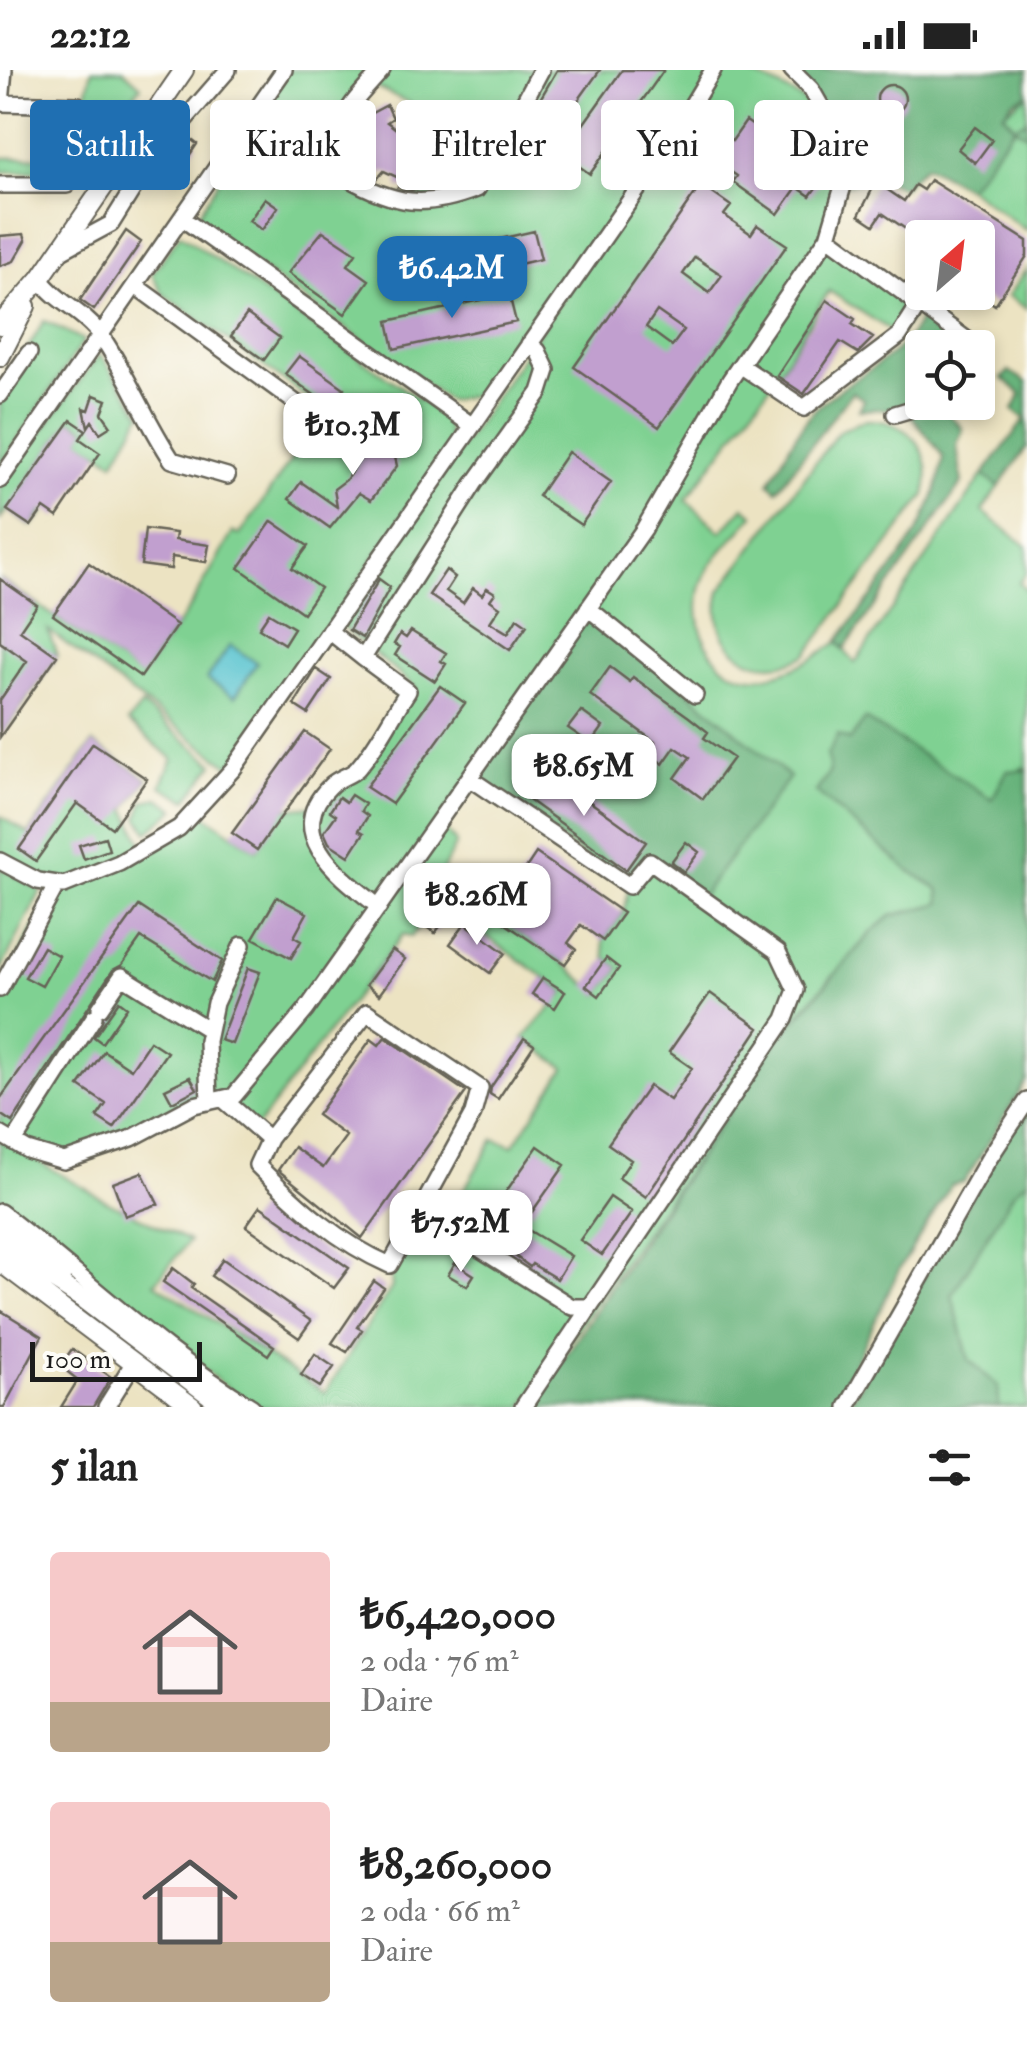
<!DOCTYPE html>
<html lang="tr">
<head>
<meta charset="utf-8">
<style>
  :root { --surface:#fff; --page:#f6f6f6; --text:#222; --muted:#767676; --accent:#1f6fb2 }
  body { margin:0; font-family:"IM FELL Double Pica",serif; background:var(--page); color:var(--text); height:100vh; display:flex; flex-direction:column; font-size:38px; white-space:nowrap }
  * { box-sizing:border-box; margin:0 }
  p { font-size:32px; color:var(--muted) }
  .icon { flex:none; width:55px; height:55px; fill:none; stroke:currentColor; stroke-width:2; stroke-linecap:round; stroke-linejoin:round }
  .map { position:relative; height:1337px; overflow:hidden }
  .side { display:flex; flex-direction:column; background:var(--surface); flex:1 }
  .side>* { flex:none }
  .hud { position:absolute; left:30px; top:30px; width:968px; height:90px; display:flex; gap:20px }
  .needle { width:65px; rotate:28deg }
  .controls { position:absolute; left:905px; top:150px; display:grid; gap:20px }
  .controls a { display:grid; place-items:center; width:90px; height:90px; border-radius:10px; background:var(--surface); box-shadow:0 5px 15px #0003; font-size:50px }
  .scale { position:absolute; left:30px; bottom:25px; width:172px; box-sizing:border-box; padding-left:10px; border:5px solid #1c1c1c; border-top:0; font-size:28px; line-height:35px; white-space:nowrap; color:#1c1c1c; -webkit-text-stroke:8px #fdfcf7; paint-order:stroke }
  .price { position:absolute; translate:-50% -85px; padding:0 22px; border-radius:20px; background:#fff; color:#222; font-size:32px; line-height:65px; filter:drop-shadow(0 2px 5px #0008) }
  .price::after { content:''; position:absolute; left:50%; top:60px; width:30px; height:22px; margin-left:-15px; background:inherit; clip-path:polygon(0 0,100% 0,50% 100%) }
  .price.selected { background:var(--accent); color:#fff }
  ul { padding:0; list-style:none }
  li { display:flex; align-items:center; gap:30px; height:250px; padding:0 50px }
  li span { display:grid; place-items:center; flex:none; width:280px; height:200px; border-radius:10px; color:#555 }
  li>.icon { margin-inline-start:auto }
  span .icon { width:120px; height:120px; fill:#fffc; stroke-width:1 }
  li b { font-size:42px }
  h2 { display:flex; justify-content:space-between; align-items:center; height:120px; padding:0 50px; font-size:42px }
  .chip { padding:0 35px; border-radius:10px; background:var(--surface); box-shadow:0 5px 15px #0003; font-size:35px; line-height:90px }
  .chip.selected { background:var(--accent); color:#fff }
  .status { display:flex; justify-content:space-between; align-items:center; height:70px; padding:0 50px; background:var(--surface); direction:ltr }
  .status svg { height:28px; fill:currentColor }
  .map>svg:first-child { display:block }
  .green { fill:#7fd192; stroke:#4e7657; stroke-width:2.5; fill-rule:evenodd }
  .forest { fill:#67b37c; stroke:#42684c; stroke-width:2.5 }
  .water { fill:#57c3cf; stroke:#3a7076; stroke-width:2.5 }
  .building { fill:#c19fcf; fill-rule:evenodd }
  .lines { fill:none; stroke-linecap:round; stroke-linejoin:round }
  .minor-casing { stroke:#656256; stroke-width:20 }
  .major-casing { stroke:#656256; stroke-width:22 }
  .minor { stroke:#fff; stroke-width:15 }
  .major { stroke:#fff; stroke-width:18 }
</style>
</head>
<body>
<div class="status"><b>22:12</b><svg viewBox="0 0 49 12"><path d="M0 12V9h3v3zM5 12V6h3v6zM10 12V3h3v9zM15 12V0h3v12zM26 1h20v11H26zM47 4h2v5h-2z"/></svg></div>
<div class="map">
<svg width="1027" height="1337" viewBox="0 0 1027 1337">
  <rect width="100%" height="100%" fill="#fdfcf7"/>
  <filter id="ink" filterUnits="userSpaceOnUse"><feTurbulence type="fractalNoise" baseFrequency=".01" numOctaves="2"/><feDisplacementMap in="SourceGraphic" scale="20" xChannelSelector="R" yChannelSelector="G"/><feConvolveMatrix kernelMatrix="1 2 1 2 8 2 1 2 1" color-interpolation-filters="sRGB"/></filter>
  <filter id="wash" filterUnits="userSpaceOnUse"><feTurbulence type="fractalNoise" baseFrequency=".0048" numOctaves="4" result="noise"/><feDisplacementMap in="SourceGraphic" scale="40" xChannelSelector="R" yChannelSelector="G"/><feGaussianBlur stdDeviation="2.25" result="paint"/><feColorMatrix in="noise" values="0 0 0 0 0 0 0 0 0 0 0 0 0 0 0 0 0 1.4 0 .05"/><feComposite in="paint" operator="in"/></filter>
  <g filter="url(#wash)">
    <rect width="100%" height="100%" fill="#ece3c2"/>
    <path class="green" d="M92 0H123L141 16 79 101 0 102V88L45 87 51 40H82Z
      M285 0H740C793 20 824 36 851 89L828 167 919 235 899 266 829 221 772 313 686 430 721 462 744 437 754 445C739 463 715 484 705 505 685 545 709 612 761 607 791 603 813 589 837 572L855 593 983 405 999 417 982 441 1027 476V502L1019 513 1027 520V700L1023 697 993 730 866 650 850 671 838 665 864 760 908 800 939 819 941 834 891 846 871 863 790 954 523 1337H252L0 1142V1069L108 1132 189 1171 155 1213 325 1323 392 1217 390 1195 420 1141 443 1155 494 1069 513 1076 565 998 524 968 565 922 438 832 411 867 403 864 256 1058 223 1029 64 1091 0 1064V919L57 815 0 791V746L29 764 93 673 147 709 126 738 144 777 196 739 257 780 284 739 315 736 355 700 416 618 340 555 639 115 483 323 449 331 194 152ZM370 14 502 78 477 119 384 128 347 106 345 43ZM588 539 789 707 650 791 629 816 623 843 603 871 606 888 619 898 599 925 565 894 494 846 504 830 492 819 481 830 442 802 456 773 439 751Z
      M1027 24V50L1015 56 1027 65V161L968 118 1015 56 1003 44Z
      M180 164 446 348 450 375 233 699 48 560 57 586 5 660 0 657V509L141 606 190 537 233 462 240 465 325 340 163 224 152 204Z
      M1027 198V239L1008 226Z
      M44 251 84 270 0 397V325Z
      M100 284 142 344 114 392 79 369 86 359 71 350 21 421 44 442 31 456 7 440 0 449V416Z
      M865 350C910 349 936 382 925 425L806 585C757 614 706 576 720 521L839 361Z
      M142 635 214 694 187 730 161 716 173 689 128 652Z
      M159 728 175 739 148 762 138 747 144 731Z
      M0 797 41 821 0 902Z
      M1027 1031V1337H847Z"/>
    <path class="forest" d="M792 0H1027V24L1013 31 1003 44 1015 56 1027 50V65L1014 57 968 118 925 95 902 118 878 107 847 115 851 89Z
      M921 247 961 274 922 278V330L892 339 859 340 864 330 852 322 777 420 769 413C784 389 799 352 821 334 855 304 901 290 921 247Z
      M1009 301 1027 312V377L999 417 983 405 1025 349 1013 340 1021 324 1002 308Z
      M940 335 963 359 957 375 962 413 845 578 837 572C878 515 937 457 943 386L910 344Z
      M588 538 790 707 701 827 650 791 629 816 469 708Z
      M865 649 992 729 1007 701 1027 700V1011L964 1112 951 1115 899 1200 834 1337H531L776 972 871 863 891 846 941 833 939 819 908 800 816 722 830 701 827 685 838 665 850 670Z
      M1027 1031V1110L1014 1122 952 1225 969 1290 998 1316 999 1337H847Z"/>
    <path class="water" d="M230 575 257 593 235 627 207 609Z"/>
    <g id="blocks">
      <path class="building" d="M557 0H600L534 92 512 77Z
        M622 0H664L590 104 562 84Z
        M877 29a14 14 0 1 1 28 0a14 14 0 1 1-28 0Z
        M387 35 393 48 387 52 403 64 433 72 432 80 447 78 457 84V89L478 94 469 110 411 120 398 117 399 108 384 101 376 110 363 104 353 86 355 52Z
        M746 51 825 105 810 126 797 117 778 144 733 112 737 106 708 86 723 65 732 71Z
        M975 57 992 70 975 93 958 79Z
        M189 68 197 74 183 95 175 89Z
        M930 110 1027 171V186L995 235 978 223V168H919L882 143 874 155 859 145 876 112 904 131 915 115 923 120Z
        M701 115 731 136 724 145 751 164 757 155 787 175 659 357 574 297ZM695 187 722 205 709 223 683 204ZM657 241 684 260 672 276 646 257Z
        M265 128 278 137 262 160 249 151Z
        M126 161 141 172 94 240 80 230Z
        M323 161 356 183 348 195 369 210 345 244 288 203Z
        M534 161 541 189 481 203 483 210 473 213 471 205 419 216 413 189Z
        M24 164 26 170 14 191 0 196V166Z
        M922 199V222H942L936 233 912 215Z
        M509 224 516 252 394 279 388 251 447 238 445 230 456 228 457 235Z
        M827 230 855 249 852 254 873 268 858 283 840 272 804 324 777 306Z
        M247 244 280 268 264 290 231 266Z
        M299 286 344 318 331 337 285 304Z
        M978 318 988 325 973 347 962 340 967 332H978Z
        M94 325 107 330 102 343 111 356 100 363 92 351 88 357 84 338 89 340Z
        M71 350 86 360 80 369 100 383 57 447 44 438 31 456 7 440Z
        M376 353 386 360 389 371 383 380 395 387 397 396 371 430 359 423 330 458 289 429 301 412 337 437 334 419 346 410 365 381 357 365 364 355Z
        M568 382 611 412 581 455 538 426Z
        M272 451 308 476 292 498 320 518 303 543 239 498Z
        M145 459 176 463 175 470 209 475 206 492 172 487 171 499 141 495Z
        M89 493 177 555 141 607 53 545Z
        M446 500 455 507 446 521 463 533 473 518 482 525 487 518 495 523 490 530 500 537 490 552 508 563 517 548 527 555 510 580 429 525Z
        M0 509 37 535 20 560 57 586 0 667V630L27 591 0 572Z
        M379 509 390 517 362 568 349 560Z
        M269 543 294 558 284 574 259 558Z
        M411 561 446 583 441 591 446 594 435 611 395 585 400 577 394 574 400 564 406 568Z
        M610 597 630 612 633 607 689 647 708 662 704 668 733 688 703 729 675 708 690 687 675 677 663 694 647 682 655 672 590 625Z
        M316 599 331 609 308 644 294 635Z
        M440 616 465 633 392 734 366 717Z
        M581 641 603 657 591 674 568 658Z
        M305 662 330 679 257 780 232 763Z
        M93 673 147 709 112 758 77 733 36 791 19 779Z
        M557 703 574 715 571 718 646 772 626 800 516 721 528 704 546 718Z
        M351 725 365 734 361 741 368 746 359 760 364 763 349 786 329 773 324 762 336 745 330 741 339 727 346 732Z
        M105 767 109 780 84 789 79 775Z
        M686 772 699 782 684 802 671 792Z
        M536 783 623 843 603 871 581 855 568 873 576 879 565 894 494 846ZM526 820 542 831 530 848 515 837Z
        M277 827 307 843 294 867 301 871 291 888 253 868Z
        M438 832 451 842 435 863 422 854Z
        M139 836 222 891 212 912 141 868 122 895 113 900 12 1052 0 1044V1029Z
        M465 853 505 883 490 903 450 874Z
        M43 877 59 886 42 916 25 907Z
        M392 880 405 889 379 925 366 915Z
        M606 888 619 898 599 926 586 916Z
        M248 898 260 902 232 974 220 970Z
        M543 908 565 922 555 938 532 924Z
        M710 923 759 958 646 1127 619 1108 631 1090 608 1074 649 1016 670 1030 692 998 669 982Z
        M119 931 127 937 102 973 94 967Z
        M385 967 466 1022 362 1168 278 1100 294 1077 323 1098 346 1066 317 1045 371 969 379 975Z
        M524 968 534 975 498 1029 490 1024 491 1017Z
        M150 971 167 982 114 1058 97 1047 106 1034 79 1016 104 981 131 999Z
        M190 1007 197 1019 172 1032 165 1019Z
        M538 1076 565 1095 532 1142 505 1123Z
        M142 1102 158 1134 125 1146 113 1113Z
        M610 1127 632 1142 602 1185 580 1170Z
        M260 1136 349 1198 334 1218 246 1156Z
        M507 1147 571 1186 557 1209 532 1194 530 1197 493 1170Z
        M223 1189 311 1251 299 1268 211 1206Z
        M455 1193 474 1205 467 1216 448 1205Z
        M173 1198 194 1214 191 1218 274 1276 268 1285 163 1212Z
        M374 1211 384 1218 357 1257 362 1260 347 1282 332 1273Z
        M0 1240 42 1266 4 1337H0Z
        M72 1279 111 1307 93 1337H61L78 1310 60 1296Z
        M315 1284 334 1297 320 1317 301 1305Z"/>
    </g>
  </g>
  <g filter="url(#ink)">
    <use href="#blocks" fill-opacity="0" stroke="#656256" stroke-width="2.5"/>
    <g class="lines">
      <g class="minor-casing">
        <path id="minor" d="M382 0C345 42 331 49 346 107 395 135 425 139 477 119L541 0
          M0 33 78 35
          M1 33 4 0
          M0 115H67
          M183 149 470 354
          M828 167 970 272 968 278
          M61 181 111 154 154 85 228 0
          M40 209C56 232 87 244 102 267 128 306 146 351 172 390L227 406
          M137 217 314 346
          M740 295 804 338 899 266 919 235
          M0 325 29 283
          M895 344 935 332
          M0 410 284 0
          M588 538 695 625
          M329 561 363 588 474 414 540 322 547 300 538 281 529 274
          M363 588 408 621C392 645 377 677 357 699 350 706 338 708 331 715 280 764 341 807 379 837
          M0 791 38 811 64 815 119 793 179 758 233 699 663 83 713 0
          M0 919 57 814
          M100 938 122 906 209 960
          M223 1029 269 1069 257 1095C298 1136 337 1172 390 1195L420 1141 572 1237H590L785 949 796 920 778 882 650 791 629 816 469 708
          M209 1032 207 971 215 933 242 875
          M0 1064 27 1080 64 1091 132 1068 194 1035 234 1026 306 940 644 459 730 310 828 167 851 89 811 19 792 0
          M269 1069 367 942 480 1018 473 1044 420 1141
          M14 1072 94 947
          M0 1142C84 1206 161 1282 252 1337
          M106 1337 134 1292
          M523 1337 590 1237
          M847 1337 988 1090 1027 1031"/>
      </g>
      <g class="major-casing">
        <path id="major" d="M0 255 40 209 184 0
          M0 287 26 236
          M0 1156 61 1208
          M0 1175 83 1229 225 1337
          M0 1192 193 1337"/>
      </g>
      <use href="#minor" class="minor"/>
      <use href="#major" class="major"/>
    </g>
  </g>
</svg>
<div class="controls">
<a><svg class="needle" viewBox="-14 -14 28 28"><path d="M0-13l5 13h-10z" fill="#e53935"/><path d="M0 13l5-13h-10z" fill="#767676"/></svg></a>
<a><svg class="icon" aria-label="locate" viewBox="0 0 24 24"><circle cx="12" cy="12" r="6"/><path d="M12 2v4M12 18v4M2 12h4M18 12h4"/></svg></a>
</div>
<div class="scale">100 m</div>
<b class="price selected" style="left:452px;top:251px">₺6.42M</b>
<b class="price" style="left:353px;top:408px">₺10.3M</b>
<b class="price" style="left:584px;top:749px">₺8.65M</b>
<b class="price" style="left:477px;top:878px">₺8.26M</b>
<b class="price" style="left:461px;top:1205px">₺7.52M</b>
<div class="hud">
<a class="chip selected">Satılık</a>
<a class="chip">Kiralık</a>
<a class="chip">Filtreler</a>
<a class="chip">Yeni</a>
<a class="chip">Daire</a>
</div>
</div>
<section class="side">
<h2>5 ilan<svg class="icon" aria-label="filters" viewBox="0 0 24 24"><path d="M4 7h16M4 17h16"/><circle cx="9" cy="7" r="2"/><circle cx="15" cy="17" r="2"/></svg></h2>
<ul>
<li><span style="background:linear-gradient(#f6c9c9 75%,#b9a48a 0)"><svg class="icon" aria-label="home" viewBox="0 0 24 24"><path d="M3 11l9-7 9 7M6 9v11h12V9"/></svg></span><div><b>₺6,420,000</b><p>2 oda · 76 m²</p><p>Daire</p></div></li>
<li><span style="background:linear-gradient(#f6c9c9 70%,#b9a48a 0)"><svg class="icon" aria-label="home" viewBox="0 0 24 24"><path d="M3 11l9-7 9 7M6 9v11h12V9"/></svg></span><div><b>₺8,260,000</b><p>2 oda · 66 m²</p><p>Daire</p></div></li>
</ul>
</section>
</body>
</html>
